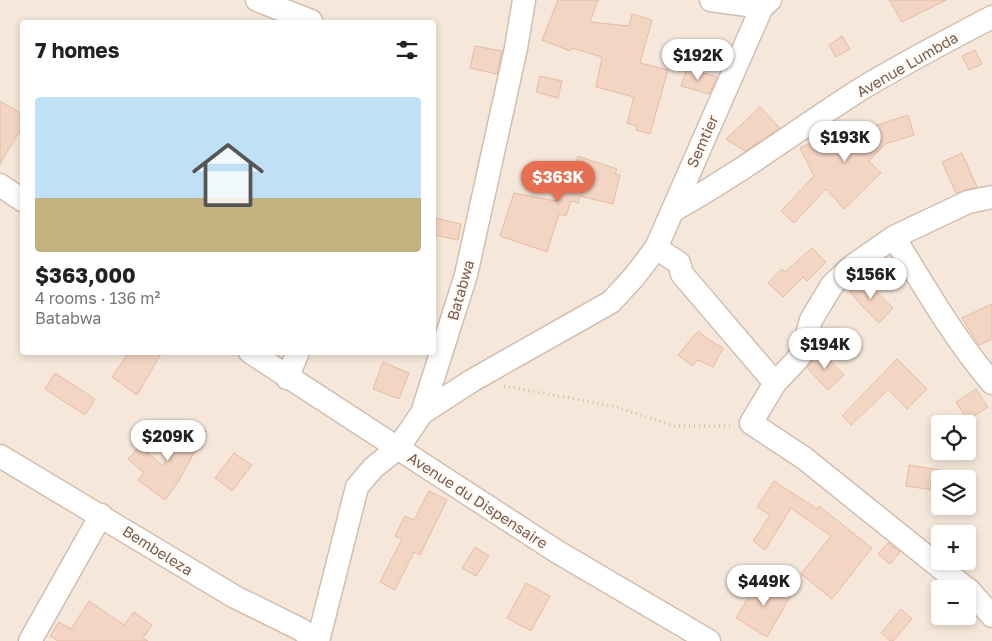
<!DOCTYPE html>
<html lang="en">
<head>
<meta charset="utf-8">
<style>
  :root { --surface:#fff; --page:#f2f2f2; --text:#222; --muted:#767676; --accent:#e76f51 }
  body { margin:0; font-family:"Golos Text",sans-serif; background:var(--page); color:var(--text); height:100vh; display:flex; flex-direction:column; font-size:19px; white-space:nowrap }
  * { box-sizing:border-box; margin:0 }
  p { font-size:16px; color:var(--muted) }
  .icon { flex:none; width:28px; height:28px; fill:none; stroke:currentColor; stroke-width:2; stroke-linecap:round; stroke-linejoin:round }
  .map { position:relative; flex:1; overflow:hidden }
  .sheet { position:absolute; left:20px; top:20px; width:416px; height:335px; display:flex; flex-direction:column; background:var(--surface); border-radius:5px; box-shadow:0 2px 8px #0003 }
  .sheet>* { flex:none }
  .buttons { position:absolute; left:931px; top:415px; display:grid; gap:10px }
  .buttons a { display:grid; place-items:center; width:45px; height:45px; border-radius:5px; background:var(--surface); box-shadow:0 2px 8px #0003; font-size:25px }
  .price { position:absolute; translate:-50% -42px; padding:0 11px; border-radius:18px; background:#fff; color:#222; font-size:16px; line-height:32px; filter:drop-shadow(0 1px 2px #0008) }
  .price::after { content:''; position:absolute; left:50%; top:30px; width:15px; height:11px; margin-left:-8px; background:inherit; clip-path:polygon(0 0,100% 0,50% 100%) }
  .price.on { background:var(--accent); color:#fff }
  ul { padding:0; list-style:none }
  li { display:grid; align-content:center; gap:10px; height:265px; padding:0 15px }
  li span { display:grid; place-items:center; height:155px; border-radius:5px; color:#555 }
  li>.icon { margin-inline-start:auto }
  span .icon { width:90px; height:90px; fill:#fffc; stroke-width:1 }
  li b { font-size:21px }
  h2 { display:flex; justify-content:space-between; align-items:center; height:60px; padding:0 15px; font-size:21px }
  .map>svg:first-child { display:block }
  .residential { fill:#f5e8da; fill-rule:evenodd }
  .building { fill:#f3d5c3; stroke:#e6bba3 }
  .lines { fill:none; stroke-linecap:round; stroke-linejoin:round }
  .street-casing { stroke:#d1beb0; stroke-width:25 }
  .path { stroke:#d9b8a5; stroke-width:3; stroke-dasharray:1 4; stroke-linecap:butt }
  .street { stroke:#fff; stroke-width:22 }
  .labels { text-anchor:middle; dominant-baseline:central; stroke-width:5; stroke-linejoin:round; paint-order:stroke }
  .street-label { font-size:15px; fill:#7a5c4d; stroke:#fffaf3 }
</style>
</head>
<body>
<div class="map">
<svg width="992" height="641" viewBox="0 0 992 641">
  <rect width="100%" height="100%" fill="#fdf6ec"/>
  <path class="residential" d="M0 0H992V641H0ZM22 22H434V352H22ZM940 424H968V451H940ZM940 479H968V506H940ZM940 534H968V561H940ZM940 589H968V616H940Z"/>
  <path class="building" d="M558 0H598L590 22 629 26 632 14 652 20 640 63 668 70 650 134 636 130 637 126 627 123 634 97 596 87 602 57 572 48 570 51 542 40Z
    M889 0H946L902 22Z
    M842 36 850 49 836 57 829 45Z
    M475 46 502 51 497 74 470 68Z
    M975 50 982 64 969 70 962 56Z
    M687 68 717 77 709 94 681 86Z
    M540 76 562 81 558 98 536 92Z
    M0 101 22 114V127L0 164Z
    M760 107 780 128 745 151 726 139Z
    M908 115 914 135 885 144 869 161 881 173 844 209 826 189 794 223 781 211 814 176 800 148 861 121 865 129Z
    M962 153 977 187 956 193 942 162Z
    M578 156 617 169 615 174 620 175 613 204 580 196 578 203 571 201 566 216 559 214 547 252 500 236 514 193 556 201 564 171 572 174Z
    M434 218 461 224 458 240 434 235Z
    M812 248 826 262 807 281 803 277 783 297 768 283 782 269 785 272Z
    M866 277 876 291 893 308 879 323 861 305 849 290Z
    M992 304V339L979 345 962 318Z
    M698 331 709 340 723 348 713 367 698 360 692 366 678 355Z
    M817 347 844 375 828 390 807 368 815 357Z
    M129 352H162L137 395 112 377Z
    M897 359 927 389 907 409 888 390 851 425 842 416Z
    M383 362 409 373 399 399 373 389Z
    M55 373 95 399 85 415 45 389Z
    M976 389 988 407 968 420 956 402Z
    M192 421 206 431 178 482 165 500 138 480 144 473 128 459 140 446 163 466 171 450Z
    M234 453 252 465 232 491 215 478Z
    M909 465 940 470V491L906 486Z
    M774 481 817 509 819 506 872 548 832 599 801 574 831 536 791 508 765 550 753 541 770 515 757 507Z
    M429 491 447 500 420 555 414 552 395 590 380 582 402 539 395 536 405 516 414 520Z
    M888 543 900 552 890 564 878 554Z
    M475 547 489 556 476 576 462 568Z
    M760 577 791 595 767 637 736 618Z
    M526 583 550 596 531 631 507 618Z
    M89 601 124 625 134 612 152 625 143 638 148 641H58L50 636 59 622 71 629Z
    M901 609 912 619 893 641H890L881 633Z"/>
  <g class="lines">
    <g class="street-casing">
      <path id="street" d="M257 0 311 21
        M711 0 762 7 770 0
        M0 185 22 200
        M672 211C738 175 798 129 861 89 904 63 948 40 992 17
        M894 237C925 288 954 338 992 383
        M656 248 679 263 682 274 775 383
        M250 352 556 551 709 641
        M287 378 298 352
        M422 413 473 380 611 302 634 277 656 248 762 7
        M0 456 235 597 300 629 317 641
        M967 589 804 458 751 423 775 383 795 362 802 353 811 320 832 285 851 267 894 237 968 202 992 197
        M968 589 992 616
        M30 641 101 515
        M318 641 357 487 373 468 398 448 422 413 466 275 516 48 524 0"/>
    </g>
    <path class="path" d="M504 386 613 406 675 426H731"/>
    <use href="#street" class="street"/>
  </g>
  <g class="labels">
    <g class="street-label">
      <text transform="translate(907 64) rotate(-30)">Avenue Lumbda</text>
      <text transform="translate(702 141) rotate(-66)">Semtier</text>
      <text transform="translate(460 290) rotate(-74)">Batabwa</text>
      <text transform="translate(478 500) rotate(33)">Avenue du Dispensaire</text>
      <text transform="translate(158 550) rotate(32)">Bembeleza</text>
    </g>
  </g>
</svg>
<div class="buttons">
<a><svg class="icon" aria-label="locate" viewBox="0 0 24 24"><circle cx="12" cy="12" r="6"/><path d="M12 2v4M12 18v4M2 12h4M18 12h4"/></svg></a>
<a><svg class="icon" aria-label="layers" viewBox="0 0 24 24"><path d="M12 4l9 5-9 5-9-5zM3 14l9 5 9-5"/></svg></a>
<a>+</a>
<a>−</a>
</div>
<b class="price" style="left:698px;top:81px">$192K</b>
<b class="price" style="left:845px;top:163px">$193K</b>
<b class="price on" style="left:558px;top:203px">$363K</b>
<b class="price" style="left:871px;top:300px">$156K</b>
<b class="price" style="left:825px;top:370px">$194K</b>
<b class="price" style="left:168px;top:462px">$209K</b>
<b class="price" style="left:764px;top:607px">$449K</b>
<section class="sheet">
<h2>7 homes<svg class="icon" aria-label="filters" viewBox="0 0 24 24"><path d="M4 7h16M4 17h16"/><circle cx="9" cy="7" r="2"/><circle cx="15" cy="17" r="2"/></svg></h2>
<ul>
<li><span style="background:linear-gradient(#bfe0f5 65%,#c2b280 0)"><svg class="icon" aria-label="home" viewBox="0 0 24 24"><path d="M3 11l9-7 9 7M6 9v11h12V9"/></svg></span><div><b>$363,000</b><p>4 rooms · 136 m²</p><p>Batabwa</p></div></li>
</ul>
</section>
</div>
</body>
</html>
